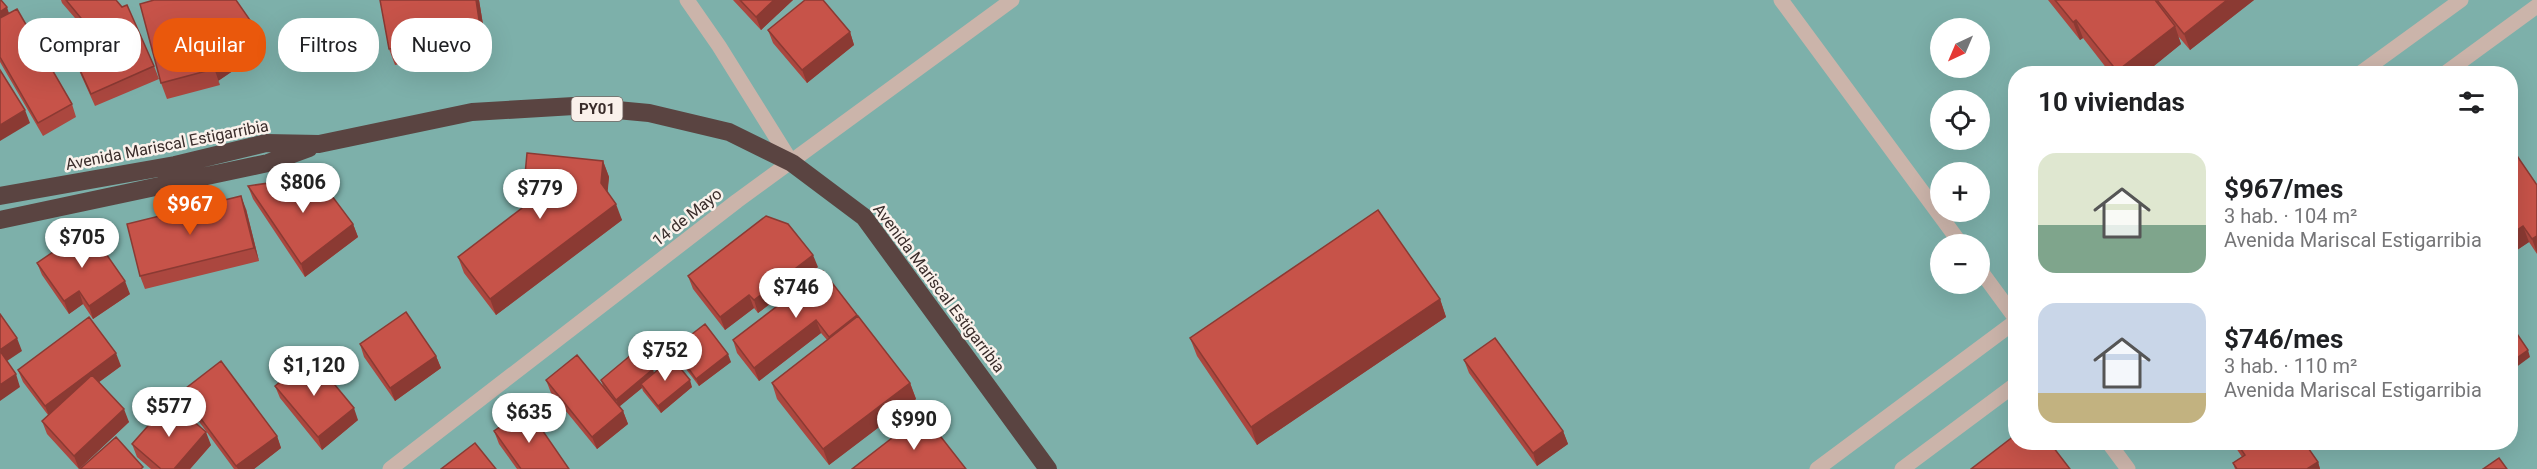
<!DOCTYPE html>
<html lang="es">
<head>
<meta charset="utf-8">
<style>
  :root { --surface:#fff; --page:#f2f2f2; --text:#202124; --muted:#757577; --accent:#ea580c }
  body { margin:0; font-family:Roboto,sans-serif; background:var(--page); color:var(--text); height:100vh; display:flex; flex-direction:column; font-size:22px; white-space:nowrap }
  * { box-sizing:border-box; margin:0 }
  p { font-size:20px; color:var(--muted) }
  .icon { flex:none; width:33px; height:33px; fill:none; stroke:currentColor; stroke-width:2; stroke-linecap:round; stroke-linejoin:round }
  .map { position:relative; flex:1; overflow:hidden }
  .panel { position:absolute; left:2008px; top:66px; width:510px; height:384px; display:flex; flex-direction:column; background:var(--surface); border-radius:24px; box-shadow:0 6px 24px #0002 }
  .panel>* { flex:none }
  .banner { position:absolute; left:18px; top:18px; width:570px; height:54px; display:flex; gap:12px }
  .needle { width:39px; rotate:224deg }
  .fabs { position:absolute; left:1930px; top:18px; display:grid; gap:12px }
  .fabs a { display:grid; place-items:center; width:60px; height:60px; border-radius:50%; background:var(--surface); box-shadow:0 6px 24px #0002; font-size:30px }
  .price { position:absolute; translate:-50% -51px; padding:0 14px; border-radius:21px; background:#fff; color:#222; font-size:20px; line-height:39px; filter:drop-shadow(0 2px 3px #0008) }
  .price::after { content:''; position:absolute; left:50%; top:36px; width:18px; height:14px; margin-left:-9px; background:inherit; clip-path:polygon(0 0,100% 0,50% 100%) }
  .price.current { background:var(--accent); color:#fff }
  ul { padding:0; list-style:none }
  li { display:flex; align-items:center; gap:18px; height:150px; padding:0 30px }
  li span { display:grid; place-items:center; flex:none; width:168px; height:120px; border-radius:18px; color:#555 }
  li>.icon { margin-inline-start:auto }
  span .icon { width:72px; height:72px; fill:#fffc; stroke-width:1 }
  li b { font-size:26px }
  h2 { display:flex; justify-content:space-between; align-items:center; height:72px; padding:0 30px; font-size:26px }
  .pill { padding:0 21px; border-radius:24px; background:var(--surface); box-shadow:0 6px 24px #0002; font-size:21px; line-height:54px }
  .pill.current { background:var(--accent); color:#fff }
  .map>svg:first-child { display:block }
  .water { fill:#7db0aa; fill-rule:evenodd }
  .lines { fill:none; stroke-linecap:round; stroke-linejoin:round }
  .minor { stroke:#cbb4aa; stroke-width:15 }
  .highway { stroke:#5a4441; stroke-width:18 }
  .wall { fill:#ab473f }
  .shaded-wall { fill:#8b3a33 }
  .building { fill:#c75349; stroke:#8b3a33; stroke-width:1.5 }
  .labels { text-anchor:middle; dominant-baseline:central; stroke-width:5; stroke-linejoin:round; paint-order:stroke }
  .shield { fill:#faf1eb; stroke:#736764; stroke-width:1.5 }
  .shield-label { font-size:15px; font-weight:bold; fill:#392c2a }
  .street-label { font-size:16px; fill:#392c2a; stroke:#faf1eb }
</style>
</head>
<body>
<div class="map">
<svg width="2537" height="469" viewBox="0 0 2537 469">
  <rect width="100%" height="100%" fill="#f3e6de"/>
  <path class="water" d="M0 0H2537V469H0ZM1941 28H1980V68H1941ZM2016 74H2511V442H2016ZM1941 100H1980V140H1941ZM1941 172H1980V212H1941ZM1941 244H1980V284H1941Z"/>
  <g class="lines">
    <path class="minor" d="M687 0 719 46 792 163
      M1781 0 1961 244
      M2359 74 2461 0
      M2444 74 2537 6
      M1980 270 2016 319
      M2108 442 2128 469
      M390 469 737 201 1012 0
      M1817 469 2016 321
      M1902 469 2016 384"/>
    <path class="highway" d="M0 196 175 165 266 143 319 144 472 112 574 106 649 113 729 132 792 163 864 217 1048 469
      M0 220 268 163 309 148"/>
  </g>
  <path class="wall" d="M0 0 72 104 76 117 43 136 0 62Z
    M61 0H116L154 66 159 79 95 106 68 46 63 33 81 25 62 3Z
    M380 0H479L487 49 395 65 389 49Z
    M733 0H793L761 30Z
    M2048 0H2254L2190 50 2178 36 2181 44 2144 74H2111L2083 38 2080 40Z
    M768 30 850 32 854 45 807 83 773 43Z
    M259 33 265 49 218 81 220 85 167 99 161 83Z
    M603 161 609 177 607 192 622 220 496 315 464 273 458 257Z
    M2537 185V254L2529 242 2511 254Z
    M248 186 353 224 358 237 305 277 253 199Z
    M246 209 259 261 145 289 140 276Z
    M37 263 130 294 93 319 83 304 69 314 42 275Z
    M818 267 758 313 754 308 725 330 693 289 688 276Z
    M823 271 858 317 910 383 916 399 829 465 777 399 772 383 827 340 821 333 759 381 737 353 733 340Z
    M1440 299 1446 317 1257 445 1197 356 1190 338Z
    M360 344 436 356 441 368 395 401 364 357Z
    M674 348 731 362 699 386 676 356Z
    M1464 360 1563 431 1568 444 1537 466 1469 373Z
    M121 366 99 382 129 422 79 469 47 434 42 421 48 415 23 382 18 370Z
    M654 373 692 387 661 413 643 391 642 388 619 406 623 411 628 424 597 449 551 393 546 380 603 386 601 380Z
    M275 386 358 420 322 450 280 398Z
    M181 392 277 436 281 448 254 469H234L186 404Z
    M494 431 569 469H517L499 444Z
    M2232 442H2304L2318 462 2320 469H2235L2233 463 2242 457Z
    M132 444 211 445 190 469H151L137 457Z"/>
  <path class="shaded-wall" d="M476 0H479L487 49 481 33Z
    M774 0H793L761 30 756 17Z
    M2227 0H2254L2190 50 2184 34Z
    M7 7 11 20 0 29V12Z
    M2076 20 2083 38 2080 40 2073 22Z
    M2175 26 2181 44 2144 74H2118L2117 71Z
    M850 32 854 45 807 83 802 70Z
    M259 33 265 49 218 81 220 85 213 65Z
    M25 110 30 123 0 141V125Z
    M603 161 609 177 607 199 601 183Z
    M241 196 246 209 259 261 254 248Z
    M616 204 622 220 496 315 490 299Z
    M353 224 358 237 305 277 301 264Z
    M2523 226 2529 242 2511 254V234Z
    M2537 236V253L2532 239Z
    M813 255 818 267 758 313 754 300Z
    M125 281 130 294 93 319 89 306Z
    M79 291 83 304 69 314 64 301Z
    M749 295 754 308 725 330 720 317Z
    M1440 299 1446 317 1257 445 1251 427Z
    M857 315 862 328 834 350 829 337Z
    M816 320 821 333 759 381 754 368Z
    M17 338 22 351 4 363 0 350Z
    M2528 350 2530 357 2511 371V362Z
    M116 353 121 366 50 418 45 406Z
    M728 354 731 362 699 386 696 379Z
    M436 356 441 368 395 401 390 388Z
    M653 369 655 377 641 384 642 388 619 407 616 400Z
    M16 374 20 387 0 401V385Z
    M690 380 692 387 661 413 658 406Z
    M910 383 916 399 829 465 823 449Z
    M354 408 358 420 322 450 318 437Z
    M124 409 129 422 79 469 74 456Z
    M623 411 628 424 597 449 592 437Z
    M1563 431 1568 444 1537 466 1533 453Z
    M206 432 211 445 190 469H174Z
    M277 436 281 448 254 469H238L236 466Z
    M2318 462 2320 469H2307Z"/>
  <path class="building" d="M0 0H1L7 7 0 12Z
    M66 0H116L122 7 127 5 154 66 91 94 63 33 85 23Z
    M154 0H236L259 33 213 65 214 69 161 83 140 4Z
    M380 0H476L481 33 389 49Z
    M740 0H774L756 17Z
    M805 0H823L850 32 802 70 768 30Z
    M2055 0H2155L2175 26 2117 71 2076 20 2073 22Z
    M2157 0H2227L2184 34Z
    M17 9 72 104 38 123 0 57V18Z
    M0 70 25 110 0 125Z
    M2511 147 2537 185V236L2532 239 2523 226 2511 234Z
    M527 153 603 161 601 183 616 204 490 299 458 257 522 208Z
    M317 176 353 224 301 264 248 186Z
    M241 196 254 248 140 276 127 224Z
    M1378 210 1440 299 1251 427 1190 338Z
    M766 216 788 224 813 255 754 300 749 295 720 317 688 276Z
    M88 228 125 281 89 306 79 291 64 301 37 263Z
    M823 271 857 315 829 337 816 320 754 368 733 340Z
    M406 312 436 356 390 388 360 344Z
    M0 314 17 338 0 350Z
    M858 316 910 383 823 449 772 383Z
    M89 317 116 353 45 406 18 370Z
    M705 324 728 354 696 379 674 348Z
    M2511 325 2528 350 2511 362Z
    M1495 338 1563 431 1533 453 1464 360Z
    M637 350 653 369 616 400 601 380Z
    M0 351 16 374 0 385Z
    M577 355 623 411 592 437 546 380Z
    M311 356 354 408 318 437 275 386Z
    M672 358 690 380 658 406 641 384Z
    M221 361 277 436 236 466 181 392Z
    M92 375 124 409 74 456 42 421Z
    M170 401 206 432 174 469H161L132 444Z
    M527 408 569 469H521L494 431Z
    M923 414 966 469H852Z
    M2014 436H2016V442L2050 443 2070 469H1971Z
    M116 437 143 467 141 469H80Z
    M2236 442H2304L2318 462 2307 469H2237L2233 463 2245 455Z
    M475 443 496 469H441Z
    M2499 458 2507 469H2483Z"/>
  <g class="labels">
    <rect class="shield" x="571.5" y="97" width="51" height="24" rx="4.5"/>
    <g class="shield-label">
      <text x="597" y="109">PY01</text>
    </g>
    <g class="street-label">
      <text transform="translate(167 145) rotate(-11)">Avenida Mariscal Estigarribia</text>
      <text transform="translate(687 217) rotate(-38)">14 de Mayo</text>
      <text transform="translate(939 288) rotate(53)">Avenida Mariscal Estigarribia</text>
    </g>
  </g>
</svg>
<div class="fabs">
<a><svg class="needle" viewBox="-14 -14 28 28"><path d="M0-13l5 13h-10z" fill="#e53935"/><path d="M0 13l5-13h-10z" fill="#757577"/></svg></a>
<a><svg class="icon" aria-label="locate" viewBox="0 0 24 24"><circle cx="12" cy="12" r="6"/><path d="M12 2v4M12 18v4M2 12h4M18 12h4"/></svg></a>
<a>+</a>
<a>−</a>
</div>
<b class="price" style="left:303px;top:214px">$806</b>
<b class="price" style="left:540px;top:220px">$779</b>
<b class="price current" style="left:190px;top:236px">$967</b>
<b class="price" style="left:82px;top:269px">$705</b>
<b class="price" style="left:796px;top:319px">$746</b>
<b class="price" style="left:665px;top:382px">$752</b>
<b class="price" style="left:314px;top:397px">$1,120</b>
<b class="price" style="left:169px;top:438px">$577</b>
<b class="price" style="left:529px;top:444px">$635</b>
<b class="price" style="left:914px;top:451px">$990</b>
<div class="banner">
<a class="pill">Comprar</a>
<a class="pill current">Alquilar</a>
<a class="pill">Filtros</a>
<a class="pill">Nuevo</a>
</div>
<section class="panel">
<h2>10 viviendas<svg class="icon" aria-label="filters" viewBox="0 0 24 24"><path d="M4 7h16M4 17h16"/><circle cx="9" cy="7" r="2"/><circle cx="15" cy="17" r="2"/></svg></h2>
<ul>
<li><span style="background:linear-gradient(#dfe7d0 60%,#7fa58c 0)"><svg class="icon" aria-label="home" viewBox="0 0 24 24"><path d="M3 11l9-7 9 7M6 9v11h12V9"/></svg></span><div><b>$967/mes</b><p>3 hab. · 104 m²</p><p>Avenida Mariscal Estigarribia</p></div></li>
<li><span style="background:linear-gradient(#c9d6e8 75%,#c2b280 0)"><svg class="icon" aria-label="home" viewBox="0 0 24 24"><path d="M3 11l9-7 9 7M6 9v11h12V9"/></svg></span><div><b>$746/mes</b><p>3 hab. · 110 m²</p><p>Avenida Mariscal Estigarribia</p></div></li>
</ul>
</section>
</div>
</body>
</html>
